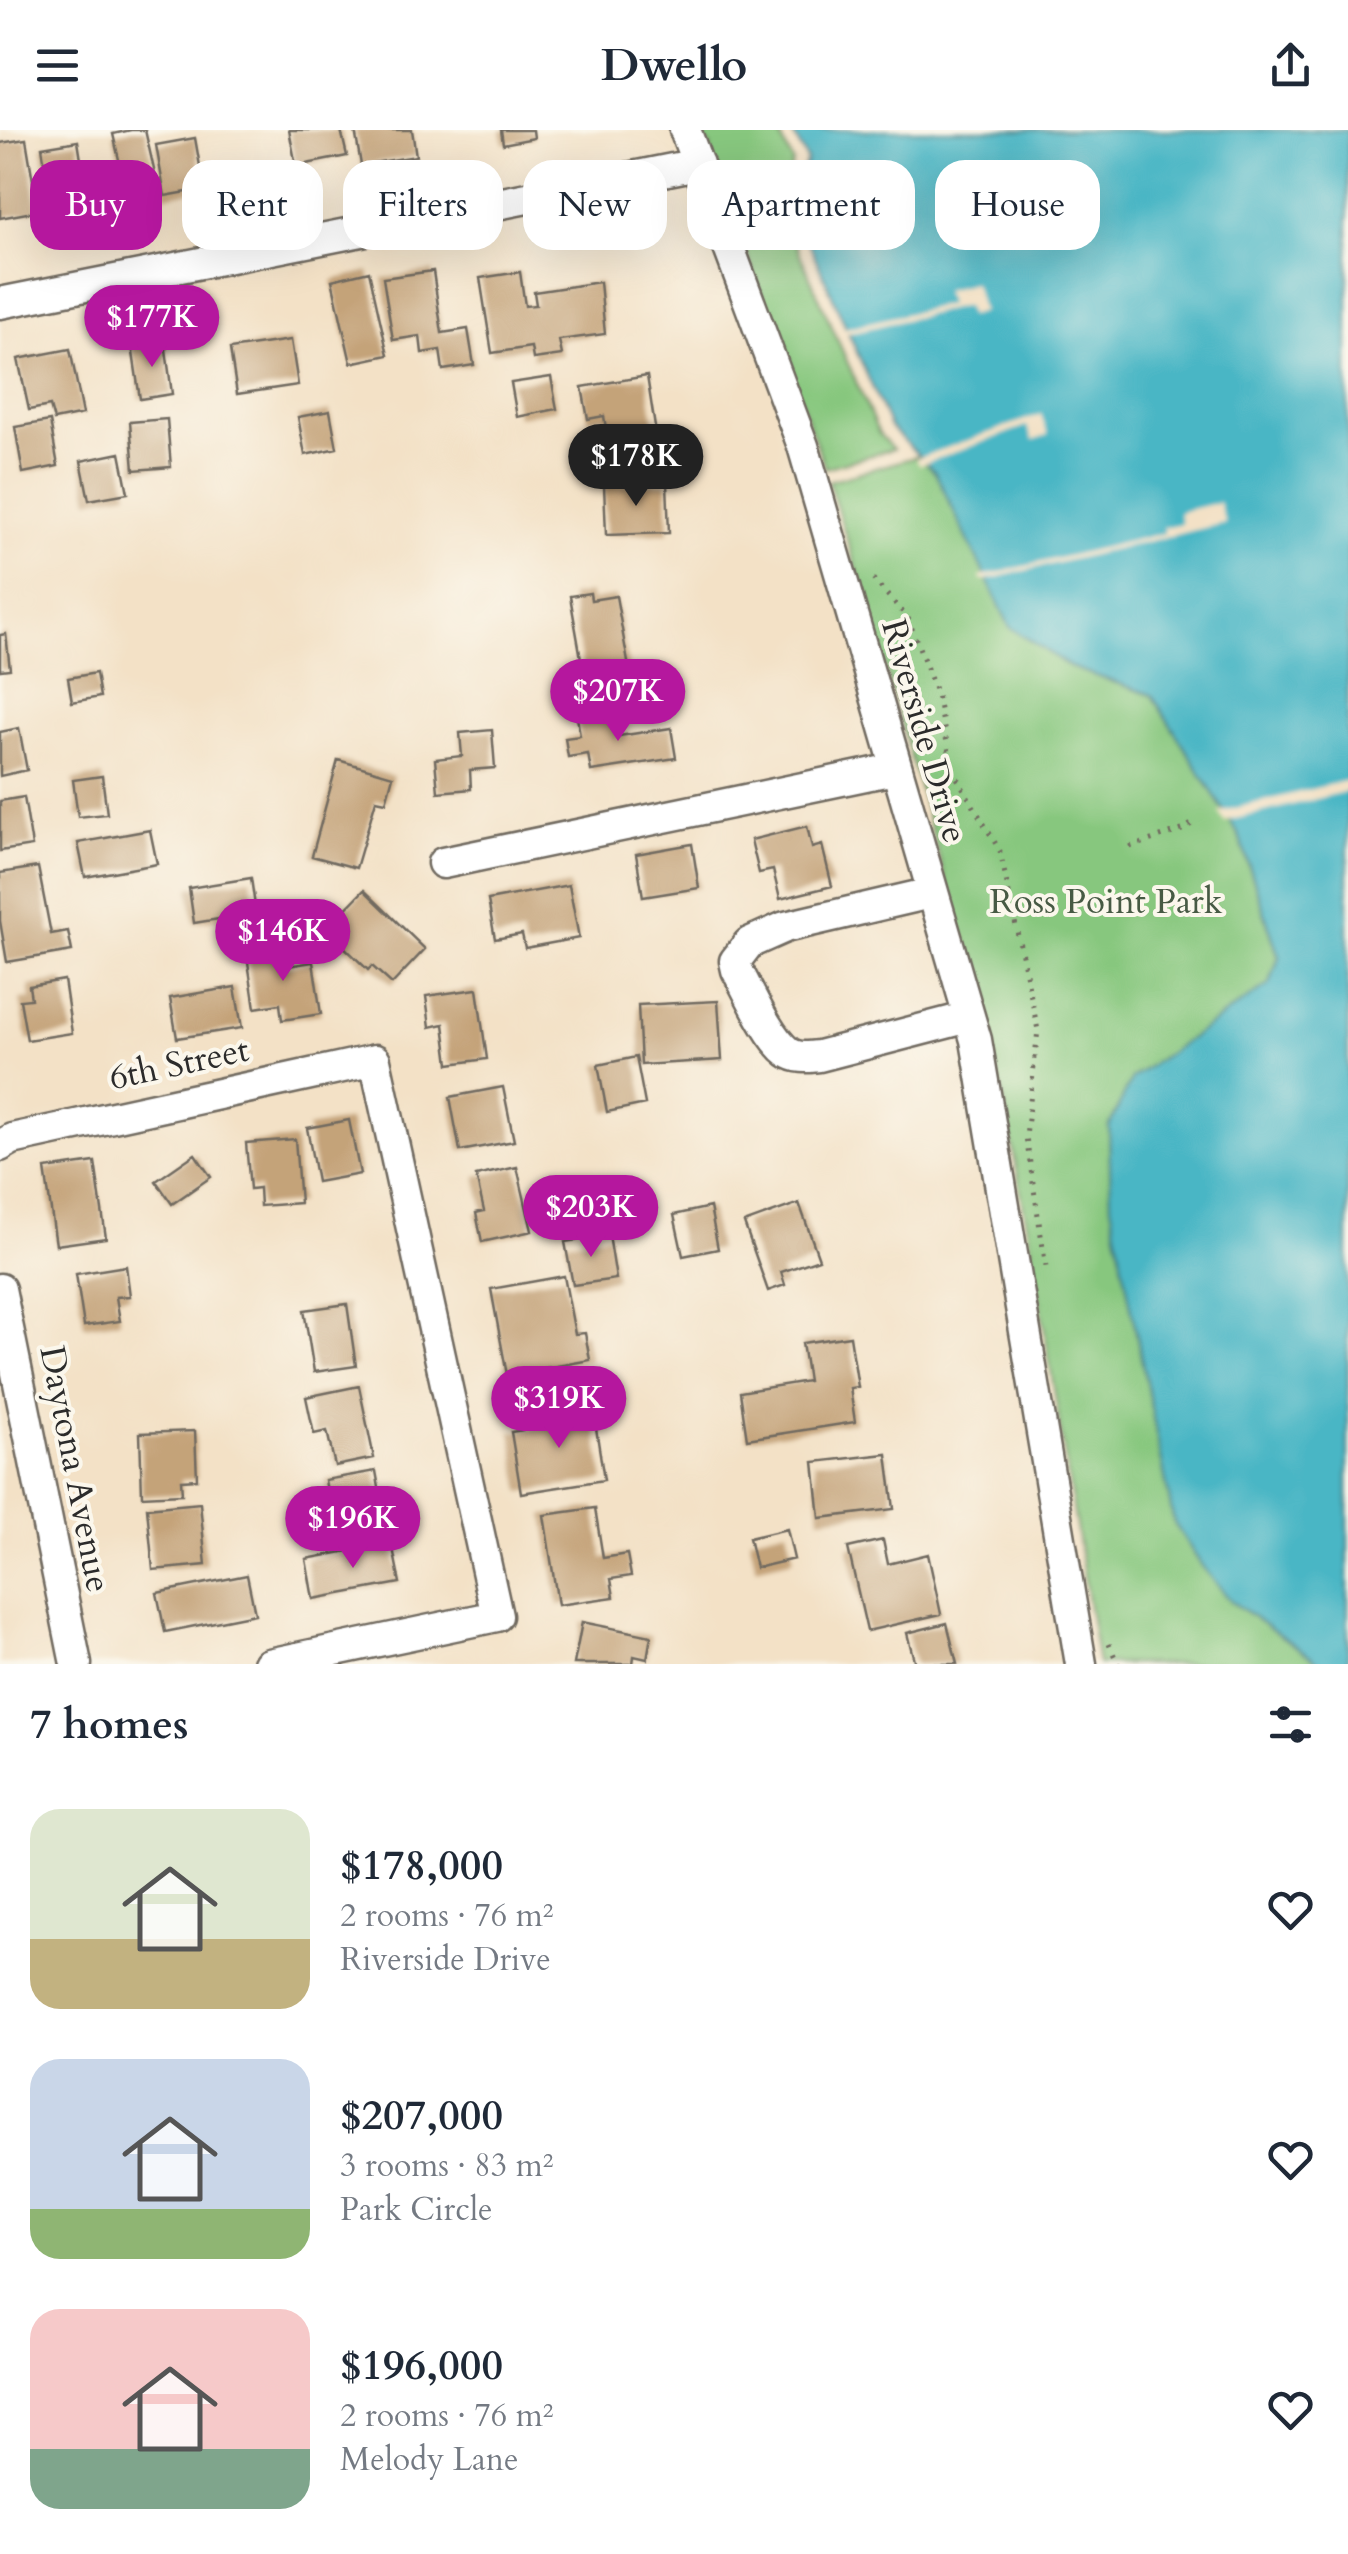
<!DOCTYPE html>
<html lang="en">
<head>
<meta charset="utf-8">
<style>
  :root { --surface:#fff; --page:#f6f6f7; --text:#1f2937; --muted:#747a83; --accent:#b5179e }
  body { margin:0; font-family:Cardo,serif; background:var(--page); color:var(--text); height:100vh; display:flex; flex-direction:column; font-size:38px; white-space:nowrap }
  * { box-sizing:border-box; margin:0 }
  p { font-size:32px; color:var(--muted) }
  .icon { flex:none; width:55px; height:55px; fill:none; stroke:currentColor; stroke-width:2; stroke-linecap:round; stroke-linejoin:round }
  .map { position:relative; height:1534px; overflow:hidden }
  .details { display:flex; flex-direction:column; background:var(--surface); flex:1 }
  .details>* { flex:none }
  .banner { position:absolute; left:30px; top:30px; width:1290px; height:90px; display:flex; gap:20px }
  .price { position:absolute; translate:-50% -85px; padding:0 22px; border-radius:35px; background:var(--accent); color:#fff; font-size:32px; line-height:65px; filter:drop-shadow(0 2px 5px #0008) }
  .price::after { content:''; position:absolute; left:50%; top:60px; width:30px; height:22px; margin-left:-15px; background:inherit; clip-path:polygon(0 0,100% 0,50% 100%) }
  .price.selected { background:#222; color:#fff }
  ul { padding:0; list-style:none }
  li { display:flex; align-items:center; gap:30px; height:250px; padding:0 30px }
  li span { display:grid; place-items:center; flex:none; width:280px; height:200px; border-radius:30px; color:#555 }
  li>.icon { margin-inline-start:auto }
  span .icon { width:120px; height:120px; fill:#fffc; stroke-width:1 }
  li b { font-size:42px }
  h2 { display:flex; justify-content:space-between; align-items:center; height:120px; padding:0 30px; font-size:42px }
  .pill { padding:0 35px; border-radius:30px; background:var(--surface); box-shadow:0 10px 40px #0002; font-size:35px; line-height:90px }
  .pill.selected { background:var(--accent); color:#fff }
  header { display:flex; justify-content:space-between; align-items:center; height:130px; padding:0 30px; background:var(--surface); font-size:45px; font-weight:600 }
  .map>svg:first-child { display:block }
  .green { fill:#87c77e; stroke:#597954; stroke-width:2.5 }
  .water { fill:#49b6c5; stroke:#3a7078; stroke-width:2.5 }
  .pier { fill:#f3e1c6 }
  .building { fill:#c4a379 }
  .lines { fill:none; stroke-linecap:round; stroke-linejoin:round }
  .minor-casing { stroke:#716b61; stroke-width:35 }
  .path { stroke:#716b61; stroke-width:5; stroke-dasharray:2.5 8; stroke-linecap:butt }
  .minor { stroke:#fff; stroke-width:30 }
  .labels { text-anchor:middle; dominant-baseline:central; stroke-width:8; stroke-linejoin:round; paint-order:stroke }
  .street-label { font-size:35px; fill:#2b2b2b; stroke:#fbf7ec }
  .park-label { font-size:35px; fill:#475a44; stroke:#fbf7ec }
</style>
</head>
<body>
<header><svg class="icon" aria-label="menu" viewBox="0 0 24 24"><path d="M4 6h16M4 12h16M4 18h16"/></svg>Dwello<svg class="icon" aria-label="share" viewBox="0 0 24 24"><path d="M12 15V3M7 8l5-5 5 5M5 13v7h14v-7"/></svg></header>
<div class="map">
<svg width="1348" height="1534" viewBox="0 0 1348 1534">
  <rect width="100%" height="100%" fill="#fbf7ec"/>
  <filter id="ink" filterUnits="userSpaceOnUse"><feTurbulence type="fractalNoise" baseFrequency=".01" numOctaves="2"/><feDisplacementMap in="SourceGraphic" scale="20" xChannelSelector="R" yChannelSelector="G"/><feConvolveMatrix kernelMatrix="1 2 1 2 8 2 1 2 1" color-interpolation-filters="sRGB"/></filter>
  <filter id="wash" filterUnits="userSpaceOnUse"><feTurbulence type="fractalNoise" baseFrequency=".0048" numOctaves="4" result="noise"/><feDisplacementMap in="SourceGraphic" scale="40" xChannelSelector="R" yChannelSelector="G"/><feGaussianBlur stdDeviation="2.25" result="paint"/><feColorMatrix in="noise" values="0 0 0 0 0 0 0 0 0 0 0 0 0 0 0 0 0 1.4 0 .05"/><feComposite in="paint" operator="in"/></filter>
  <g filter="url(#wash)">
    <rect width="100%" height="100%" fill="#f3e1c6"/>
    <path class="green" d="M701 0H777L793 32 781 70V81L879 304 893 319 825 338 712 29 710 15H707Z
      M919 326 935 342 1070 537 1152 565 1239 705 1279 827 1270 855 1132 948 1232 1472 1322 1534H1098L1032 1122 1002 961 970 837 864 462 828 351Z"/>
    <path class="water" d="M791 0H1348V1534H1322L1232 1472 1202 1436 1174 1393 1111 1076 1109 997 1132 948 1270 854 1279 827 1239 705 1152 565 1070 537 1010 497 935 342 890 297 792 75 807 30Z"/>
    <path class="pier" d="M974 153 982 182 969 186 965 176 844 204 841 199 948 174 944 160Z
      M1041 284 1048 305 1033 310 1027 296 920 335 915 329Z
      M1219 372 1225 393 982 451 980 447 1164 403V397L1181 393 1179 382Z
      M1348 650V661L1224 692 1219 682Z"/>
    <g id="blocks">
      <path class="building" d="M131 0H145L155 44 124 51 113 4Z
        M289 0H341L347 26 296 36Z
        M355 0H412L416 26 361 35Z
        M501 0H533L534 8 503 14Z
        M195 8 204 59 165 66 156 15Z
        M26 9 38 81 0 88V13Z
        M78 11 89 80 53 86 42 17Z
        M369 141 388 225 351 233 332 150Z
        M433 141 442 203 468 199 474 235 443 240 440 220 422 223 420 206 393 210 383 148Z
        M520 142 525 176 536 175 534 162 600 152 605 204 559 210 562 225 533 229 531 217 492 223 480 148Z
        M291 210 298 255 237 264 230 219Z
        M165 212 172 264 140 269 132 216Z
        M70 219 83 284 54 290 50 276 29 280 18 229Z
        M647 246 660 329 612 336 604 286 588 289 582 257Z
        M551 247 557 279 517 287 511 253Z
        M330 281 337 318 305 325 298 287Z
        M167 289 171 337 134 340 130 292Z
        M50 291 58 336 23 343 15 297Z
        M120 323 128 363 89 370 81 331Z
        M667 353 669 403 606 405 604 355Z
        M590 463 591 470 616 466 631 549 586 557 570 466Z
        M6 504 10 539 0 540V505Z
        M96 543 100 567 72 572 68 548Z
        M610 583 613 599H618L619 606 671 598 676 628 591 641 588 624 568 627 565 608 580 606 577 587Z
        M19 598 27 640 0 646V602Z
        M492 600 495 638 470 640 471 659 438 662 435 629 462 626 460 603Z
        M338 630 393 646 386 672 376 670 356 738 312 726Z
        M102 646 107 684 78 687 73 650Z
        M24 667 32 716 0 721V671Z
        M807 696 812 718 822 715 832 756 780 769 773 740 759 743 751 710Z
        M150 700 157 734 85 747 78 713Z
        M692 714 699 758 643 767 636 724Z
        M38 737 51 804 68 801 72 821 7 832 0 791V743Z
        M251 748 256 783 194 793 189 758Z
        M569 755 579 808 525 818 522 804 495 809 488 770Z
        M364 760 425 819 392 854 372 836 368 840 340 813 349 803 335 790Z
        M279 814 282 837 313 832 321 884 282 890 280 874 255 878 246 819Z
        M64 850 72 903 27 910 20 870 31 869 29 856Z
        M235 857 242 898 177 908 170 868Z
        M477 859 487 929 449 934 444 894 430 897 426 866Z
        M718 871 722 930 641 935 638 875Z
        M636 927 645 974 607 982 598 935Z
        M503 957 514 1011 460 1021 450 967Z
        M349 990 360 1044 317 1052 307 998Z
        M295 1009 300 1073 260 1076 259 1058 250 1059 246 1013Z
        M195 1024 211 1047 172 1074 156 1051Z
        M95 1032 106 1108 56 1115 45 1039Z
        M517 1037 532 1101 482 1112 476 1083 484 1081 476 1046Z
        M799 1073 819 1129 781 1142 785 1155 768 1161 744 1093Z
        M710 1077 718 1119 683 1126 674 1085Z
        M609 1105 616 1149 573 1155 565 1112Z
        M126 1136 130 1166 116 1167 120 1191 84 1196 76 1144Z
        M564 1146 575 1204 585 1203 590 1230 507 1245 491 1159Z
        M347 1174 356 1236 314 1242 304 1180Z
        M850 1206 858 1257 850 1258 855 1292 747 1309 740 1262 808 1251 802 1213Z
        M359 1256 374 1328 335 1336 327 1301 314 1304 306 1267Z
        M592 1272 604 1350 521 1363 511 1302 554 1295 551 1278Z
        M195 1301 197 1349 181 1350 182 1364 142 1366 140 1303Z
        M887 1324 894 1379 820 1388 814 1332Z
        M376 1341 386 1396 320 1408 316 1387 331 1384 325 1350Z
        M200 1373 206 1435 153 1440 147 1378Z
        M595 1378 603 1428 627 1424 631 1446 611 1449 614 1467 558 1475 544 1385Z
        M787 1399 794 1429 756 1438 749 1408Z
        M883 1410 888 1434 928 1424 941 1484 867 1501 848 1418Z
        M392 1413 400 1453 313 1469 306 1429Z
        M247 1445 255 1484 165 1502 157 1463Z
        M582 1492 651 1506 647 1529 634 1526 633 1534H574Z
        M947 1493 957 1534H915L907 1503Z"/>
    </g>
  </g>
  <g filter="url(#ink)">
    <use href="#blocks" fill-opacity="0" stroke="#716b61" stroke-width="2.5"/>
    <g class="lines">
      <g class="minor-casing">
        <path id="minor" d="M685 0 803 316 976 910 1081 1534
          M0 173 698 34
          M443 733 894 639
          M931 763 785 797 749 813 735 831 737 840C749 862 769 908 788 922 797 929 809 927 819 926L969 887
          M0 1016 12 1009 375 930 497 1486 269 1534
          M0 1159 76 1534"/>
      </g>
      <path class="path" d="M873 449 908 488 937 565 953 641 1000 721 1038 900 1026 1007 1047 1144
        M1130 717 1185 699 1195 691
        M1109 1514 1118 1534"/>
      <use href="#minor" class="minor"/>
    </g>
  </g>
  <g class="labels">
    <g class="street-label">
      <text transform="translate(924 601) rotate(74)">Riverside Drive</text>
      <text transform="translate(179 934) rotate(-12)">6th Street</text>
      <text transform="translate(75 1339) rotate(79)">Daytona Avenue</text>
    </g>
    <g class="park-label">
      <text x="1106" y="772">Ross Point Park</text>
    </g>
  </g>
</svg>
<b class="price" style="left:152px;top:240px">$177K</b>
<b class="price selected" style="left:636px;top:379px">$178K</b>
<b class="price" style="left:618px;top:614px">$207K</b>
<b class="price" style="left:283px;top:854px">$146K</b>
<b class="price" style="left:591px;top:1130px">$203K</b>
<b class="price" style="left:559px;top:1321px">$319K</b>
<b class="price" style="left:353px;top:1441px">$196K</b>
<div class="banner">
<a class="pill selected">Buy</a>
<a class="pill">Rent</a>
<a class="pill">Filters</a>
<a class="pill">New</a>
<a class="pill">Apartment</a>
<a class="pill">House</a>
</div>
</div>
<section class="details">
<h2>7 homes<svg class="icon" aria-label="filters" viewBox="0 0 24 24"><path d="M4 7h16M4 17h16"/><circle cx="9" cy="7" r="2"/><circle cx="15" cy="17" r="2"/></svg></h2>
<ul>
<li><span style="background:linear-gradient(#dfe7d0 65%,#c2b280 0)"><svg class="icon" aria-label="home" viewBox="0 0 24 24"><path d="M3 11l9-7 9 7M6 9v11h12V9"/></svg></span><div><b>$178,000</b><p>2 rooms · 76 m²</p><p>Riverside Drive</p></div><svg class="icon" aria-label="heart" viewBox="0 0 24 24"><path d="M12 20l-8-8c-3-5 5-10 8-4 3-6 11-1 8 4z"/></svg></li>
<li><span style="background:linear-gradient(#c9d6e8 75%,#8fb573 0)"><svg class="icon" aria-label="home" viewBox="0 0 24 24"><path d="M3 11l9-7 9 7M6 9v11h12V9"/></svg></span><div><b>$207,000</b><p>3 rooms · 83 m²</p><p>Park Circle</p></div><svg class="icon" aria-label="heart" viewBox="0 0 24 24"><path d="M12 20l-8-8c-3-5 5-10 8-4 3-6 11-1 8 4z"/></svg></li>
<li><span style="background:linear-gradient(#f6c9c9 70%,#7fa58c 0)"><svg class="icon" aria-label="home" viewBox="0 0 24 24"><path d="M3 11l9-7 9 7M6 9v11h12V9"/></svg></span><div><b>$196,000</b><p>2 rooms · 76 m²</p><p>Melody Lane</p></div><svg class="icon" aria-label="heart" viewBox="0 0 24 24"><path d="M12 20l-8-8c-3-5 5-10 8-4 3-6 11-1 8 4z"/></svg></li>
</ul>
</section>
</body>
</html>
